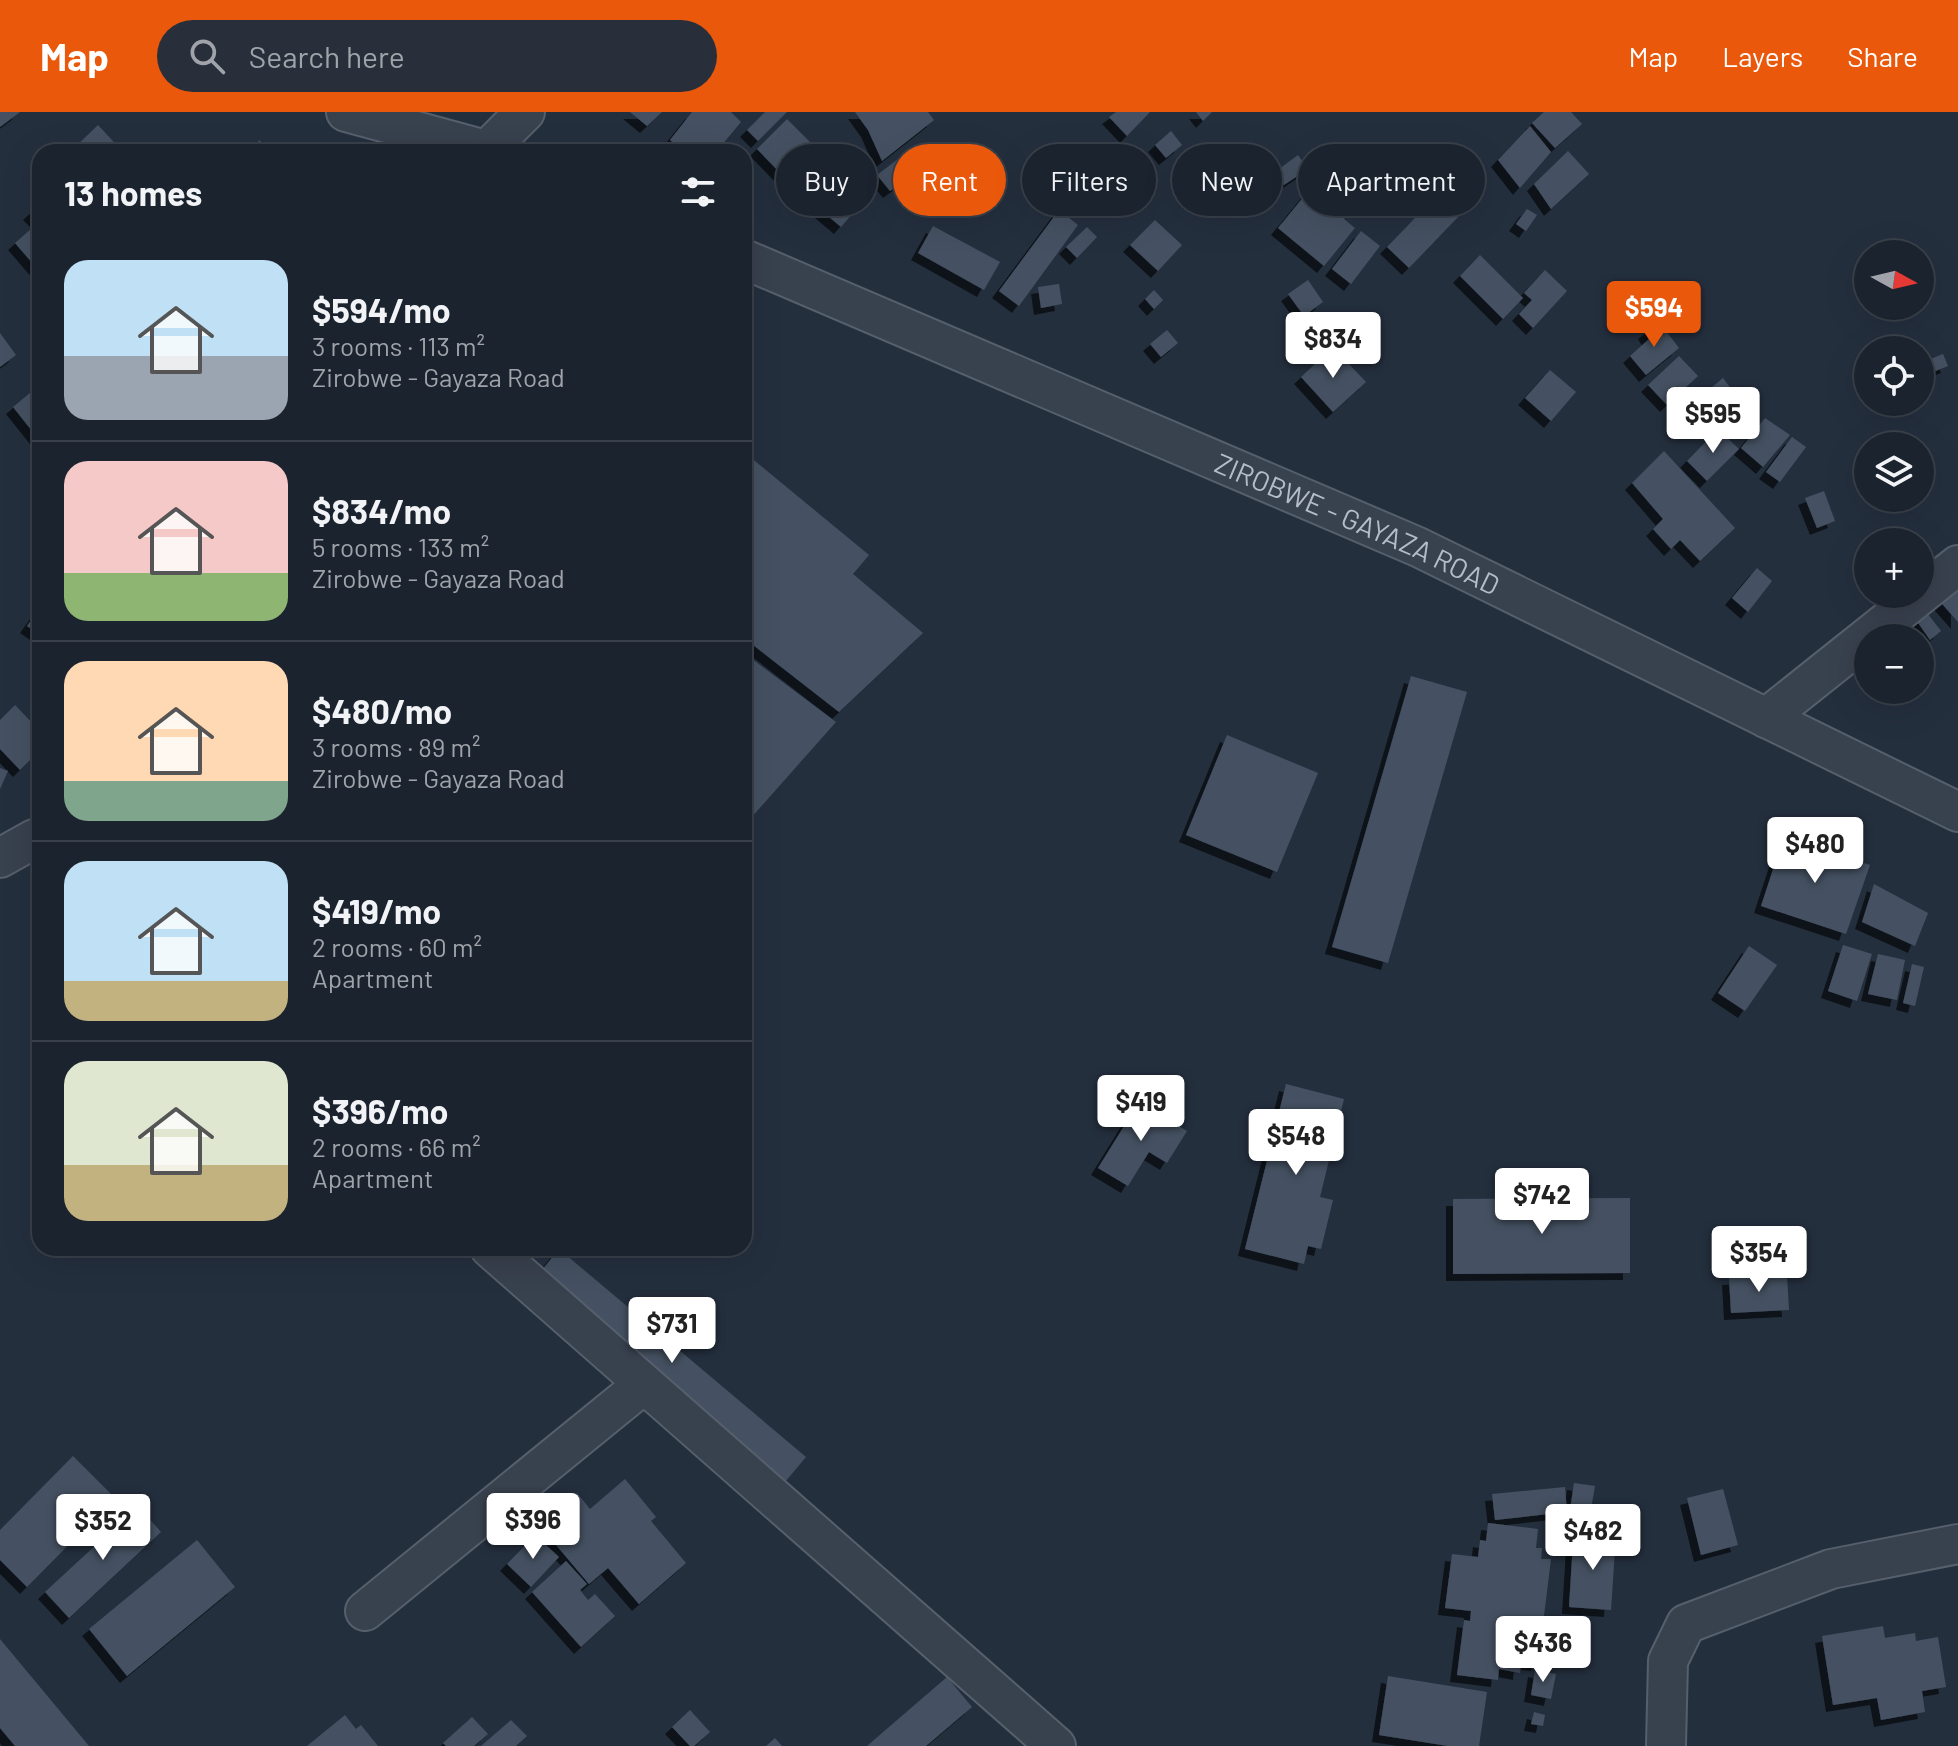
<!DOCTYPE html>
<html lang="en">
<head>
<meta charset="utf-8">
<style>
  :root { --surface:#1b232e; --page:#282f3a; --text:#f1f3f6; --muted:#a0a4aa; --line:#39404a; --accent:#ea580c }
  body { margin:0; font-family:Barlow,sans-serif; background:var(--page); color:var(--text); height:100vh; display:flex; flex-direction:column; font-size:30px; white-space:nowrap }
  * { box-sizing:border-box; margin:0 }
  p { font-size:26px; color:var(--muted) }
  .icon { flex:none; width:44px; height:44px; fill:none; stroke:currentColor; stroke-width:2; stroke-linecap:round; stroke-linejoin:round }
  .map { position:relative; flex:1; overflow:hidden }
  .details { position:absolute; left:32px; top:32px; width:720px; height:1112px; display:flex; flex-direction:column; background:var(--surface); border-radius:24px; box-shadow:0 8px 32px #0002,0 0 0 2px var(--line) }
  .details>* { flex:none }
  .top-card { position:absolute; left:776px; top:32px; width:760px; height:72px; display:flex; gap:16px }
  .needle { width:52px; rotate:98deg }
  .buttons { position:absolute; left:1854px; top:128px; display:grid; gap:16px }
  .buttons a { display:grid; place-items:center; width:80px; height:80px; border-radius:50%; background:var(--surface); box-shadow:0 8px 32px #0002,0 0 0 2px var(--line); font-size:40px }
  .price { position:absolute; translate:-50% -68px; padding:0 18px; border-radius:8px; background:#fff; color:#222; font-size:26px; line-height:52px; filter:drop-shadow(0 2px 4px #0008) }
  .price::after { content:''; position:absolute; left:50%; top:48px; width:24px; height:18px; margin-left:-12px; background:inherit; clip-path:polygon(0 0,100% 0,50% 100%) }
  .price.current { background:var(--accent); color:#fff }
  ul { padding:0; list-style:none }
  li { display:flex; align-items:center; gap:24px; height:200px; padding:0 32px }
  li+li { border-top:2px solid var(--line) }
  li span { display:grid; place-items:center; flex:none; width:224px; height:160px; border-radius:24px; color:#555 }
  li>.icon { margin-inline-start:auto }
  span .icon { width:96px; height:96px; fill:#fffc; stroke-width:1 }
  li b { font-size:34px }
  h2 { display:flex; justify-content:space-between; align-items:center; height:96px; padding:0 32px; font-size:34px }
  .chip { padding:0 28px; border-radius:36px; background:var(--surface); box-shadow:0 8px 32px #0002,0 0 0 2px var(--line); font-size:28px; line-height:72px }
  .chip.current { background:var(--accent); color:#fff }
  header { display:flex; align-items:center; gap:48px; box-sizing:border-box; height:112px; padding:0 40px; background:var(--accent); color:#fff }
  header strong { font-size:38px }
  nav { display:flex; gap:44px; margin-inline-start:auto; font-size:28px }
  .search { width:560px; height:72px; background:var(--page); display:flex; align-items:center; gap:20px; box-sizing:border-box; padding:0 28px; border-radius:44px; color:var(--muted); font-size:30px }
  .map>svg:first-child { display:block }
  .building { fill:#455162; filter:url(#shadow) }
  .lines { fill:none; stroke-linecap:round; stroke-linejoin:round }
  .minor-casing { stroke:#565f6c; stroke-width:42 }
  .minor { stroke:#38414e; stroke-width:38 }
  .labels { text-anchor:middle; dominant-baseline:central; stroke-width:8; stroke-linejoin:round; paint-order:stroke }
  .street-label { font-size:28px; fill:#b4bcc9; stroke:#1d2633 }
</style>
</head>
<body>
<header>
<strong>Map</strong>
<div class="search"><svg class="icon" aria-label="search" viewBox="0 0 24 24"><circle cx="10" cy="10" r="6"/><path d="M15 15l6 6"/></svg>Search here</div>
<nav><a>Map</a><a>Layers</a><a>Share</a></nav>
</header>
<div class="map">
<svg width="1958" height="1634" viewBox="0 0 1958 1634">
  <defs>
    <filter id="shadow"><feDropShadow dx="-7" dy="7" stdDeviation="0" flood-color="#0009"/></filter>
  </defs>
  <rect width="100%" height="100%" fill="#242f3e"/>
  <path class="building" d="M0 0H20L0 15Z
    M630 0H662L647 14Z
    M692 0H731L741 10 716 40H684L670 28Z
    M765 0H787L758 29 747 18Z
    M855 0H928L934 8 882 49 868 18Z
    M1116 0H1150L1127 24 1109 5Z
    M1196 0H1212L1203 9Z
    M1544 0H1571L1582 12 1555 36 1532 11Z
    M787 7 818 38 788 69 757 37Z
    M98 13 123 40H70Z
    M1530 14 1551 40 1520 76 1498 48Z
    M1171 19 1182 33 1166 46 1155 33Z
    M259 28 273 40H254Z
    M1106 35 1131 50 1119 70 1094 55Z
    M911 37 924 54 890 79 877 63Z
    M1568 39 1589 62 1551 97 1534 72Z
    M828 43 871 80 841 115 797 78Z
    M1298 43 1308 57 1284 73 1275 60Z
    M1250 49 1268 72 1247 89 1229 66Z
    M1310 77 1324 89 1336 80 1354 95 1344 107 1355 116 1324 154 1278 116Z
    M1439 81 1461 102 1409 156 1387 135Z
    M40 92V111L30 101Z
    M1527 97 1537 103 1526 119 1516 112Z
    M1059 98 1078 113 1019 194 999 179Z
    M1155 108 1182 133 1158 159 1130 133Z
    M933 114 1000 150 984 178 918 141Z
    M1087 115 1097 125 1077 146 1066 135Z
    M31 117 40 128V160L15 131Z
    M1361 119 1380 134 1351 172 1332 157Z
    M1480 143 1523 186 1503 207 1460 164Z
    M1545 158 1567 179 1533 216 1519 202 1532 188 1524 181Z
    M1308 168 1323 190 1304 204 1288 182Z
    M1059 172 1062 192 1041 196 1038 175Z
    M1154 178 1163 188 1154 197 1145 187Z
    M1659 210 1679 236 1646 263 1630 244 1649 227 1645 220Z
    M1167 218 1178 231 1161 245 1150 232Z
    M0 221 16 243 0 255Z
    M1333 235 1366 270 1333 300 1301 265Z
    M1943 242 1948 254 1928 262 1923 250Z
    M1679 244 1698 264 1667 293 1648 273Z
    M1550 258 1576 280 1551 309 1525 286Z
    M1723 266 1735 282 1722 292 1711 276Z
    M36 276 40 281V329L13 295Z
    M1765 306 1790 323 1763 355 1741 336Z
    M1718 317 1739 337 1707 369 1687 349Z
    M1792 325 1806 335 1780 370 1766 360Z
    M1664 339 1735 416 1700 449 1680 428 1671 437 1653 417 1663 407 1632 371Z
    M744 340 869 443 853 462 923 521 839 600 744 526Z
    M1824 379 1835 409 1817 416 1805 386Z
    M1757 456 1772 469 1748 500 1732 486Z
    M1958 477V510L1936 485Z
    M40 496V523L27 514Z
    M1924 497 1941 519 1930 528 1914 505Z
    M744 541 836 610 750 707 744 702Z
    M1411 564 1467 580 1388 851 1332 835Z
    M15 593 40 619V638L20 658 0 637V608Z
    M1227 623 1318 661 1277 760 1186 723Z
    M0 656 8 659 0 677Z
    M1784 724 1870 753 1846 822 1761 794Z
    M1874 772 1928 801 1915 834 1862 810Z
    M1843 833 1872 842 1857 889 1828 879Z
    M1749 834 1777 853 1745 899 1718 881Z
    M1878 842 1905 848 1897 888 1868 882Z
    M1912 852 1924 855 1915 894 1903 891Z
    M1286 972 1344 987 1320 1085 1333 1088 1321 1137 1308 1134 1304 1152 1245 1137Z
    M1139 990 1187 1019 1167 1051 1149 1040 1128 1074 1098 1056Z
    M1630 1086V1161L1453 1162V1087Z
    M559 1137 806 1345 785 1370 538 1163Z
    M1787 1163 1789 1198 1731 1201 1729 1166Z
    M73 1344 115 1386 27 1475 0 1448V1418Z
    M625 1367 656 1405 651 1409 686 1451 639 1492 608 1456 589 1472 540 1414 577 1381 590 1397Z
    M1574 1371 1595 1374 1588 1414 1568 1411Z
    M1565 1375 1567 1400 1495 1408 1492 1382Z
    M1723 1377 1738 1433 1701 1443 1687 1386Z
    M138 1394 161 1420 69 1506 45 1480Z
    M1488 1411 1538 1417 1536 1436H1542L1541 1447H1551L1538 1552 1521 1550 1520 1561 1499 1557 1498 1568 1457 1563 1464 1508 1470 1509 1471 1499 1445 1496 1452 1442 1478 1445 1480 1428 1486 1429Z
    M1586 1419 1616 1422 1611 1498 1569 1495 1573 1430 1585 1431Z
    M535 1423 559 1445 531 1475 507 1452Z
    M197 1428 235 1475 127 1564 89 1517Z
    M566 1449 587 1472 580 1478 588 1488 595 1482 615 1504 581 1535 532 1480Z
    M1883 1514 1885 1526 1915 1521 1916 1529 1938 1525 1946 1575 1922 1579 1925 1600 1881 1608 1877 1586 1833 1593 1822 1524Z
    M0 1527 89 1634H15L0 1616Z
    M1535 1558 1556 1562 1551 1587 1531 1583Z
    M1388 1564 1487 1580 1479 1634H1448L1379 1623Z
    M947 1565 972 1595 926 1634H867Z
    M690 1598 710 1620 694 1634H690L672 1615Z
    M1534 1600 1545 1603 1543 1614 1531 1612Z
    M345 1603 356 1617 361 1613 378 1634H307Z
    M472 1605 488 1622 474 1634H446L443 1631Z
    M511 1608 527 1624 516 1634H481Z
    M775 1626 782 1634H766Z"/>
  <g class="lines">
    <g class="minor-casing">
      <g id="minor">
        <path d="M346 0 493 40"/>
        <path d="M487 38 525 0"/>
        <path id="s1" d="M744 147 1418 435 1958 700"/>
        <path d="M1766 606 1958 453"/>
        <path d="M0 746 34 727H40"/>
        <path d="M490 1136 1056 1634"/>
        <path d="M365 1499 644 1272"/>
        <path d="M1666 1634 1668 1549 1686 1512 1831 1457 1958 1432"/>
      </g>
    </g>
    <use href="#minor" class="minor"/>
  </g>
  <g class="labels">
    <g class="street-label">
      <text stroke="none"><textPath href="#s1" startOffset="668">ZIROBWE - GAYAZA ROAD</textPath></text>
    </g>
  </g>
</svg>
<div class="buttons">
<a><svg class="needle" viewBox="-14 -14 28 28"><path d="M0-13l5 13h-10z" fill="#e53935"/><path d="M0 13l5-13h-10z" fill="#a0a4aa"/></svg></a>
<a><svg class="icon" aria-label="locate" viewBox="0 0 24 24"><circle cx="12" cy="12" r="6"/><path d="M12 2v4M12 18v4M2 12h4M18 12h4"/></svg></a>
<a><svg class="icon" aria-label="layers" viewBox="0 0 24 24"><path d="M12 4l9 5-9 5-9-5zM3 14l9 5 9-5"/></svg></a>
<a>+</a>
<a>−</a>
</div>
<b class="price current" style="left:1654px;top:237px">$594</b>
<b class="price" style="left:1333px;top:268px">$834</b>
<b class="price" style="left:1713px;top:343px">$595</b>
<b class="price" style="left:1815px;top:773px">$480</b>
<b class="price" style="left:1141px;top:1031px">$419</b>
<b class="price" style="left:1296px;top:1065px">$548</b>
<b class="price" style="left:1542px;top:1124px">$742</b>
<b class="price" style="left:1759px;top:1182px">$354</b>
<b class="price" style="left:672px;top:1253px">$731</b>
<b class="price" style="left:533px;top:1449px">$396</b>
<b class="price" style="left:103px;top:1450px">$352</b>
<b class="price" style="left:1593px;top:1460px">$482</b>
<b class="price" style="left:1543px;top:1572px">$436</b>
<div class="top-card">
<a class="chip">Buy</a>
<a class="chip current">Rent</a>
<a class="chip">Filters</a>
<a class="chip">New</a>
<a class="chip">Apartment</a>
</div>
<section class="details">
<h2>13 homes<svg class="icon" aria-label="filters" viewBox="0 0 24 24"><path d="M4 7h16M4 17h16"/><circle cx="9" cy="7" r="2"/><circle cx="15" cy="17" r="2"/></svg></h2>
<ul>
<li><span style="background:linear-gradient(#bfe0f5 60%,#9aa5b1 0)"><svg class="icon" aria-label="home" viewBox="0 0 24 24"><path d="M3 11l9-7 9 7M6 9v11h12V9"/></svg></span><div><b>$594/mo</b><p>3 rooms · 113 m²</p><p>Zirobwe - Gayaza Road</p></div></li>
<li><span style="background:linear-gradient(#f6c9c9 70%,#8fb573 0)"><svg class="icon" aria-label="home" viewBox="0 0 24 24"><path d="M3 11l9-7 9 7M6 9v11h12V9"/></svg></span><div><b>$834/mo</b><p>5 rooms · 133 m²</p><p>Zirobwe - Gayaza Road</p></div></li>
<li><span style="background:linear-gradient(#ffd9b3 75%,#7fa58c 0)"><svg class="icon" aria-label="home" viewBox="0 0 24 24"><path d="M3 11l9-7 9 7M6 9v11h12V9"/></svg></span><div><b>$480/mo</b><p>3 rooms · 89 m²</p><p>Zirobwe - Gayaza Road</p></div></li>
<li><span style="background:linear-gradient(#bfe0f5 75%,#c2b280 0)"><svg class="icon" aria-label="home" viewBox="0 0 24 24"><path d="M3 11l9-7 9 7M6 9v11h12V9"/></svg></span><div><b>$419/mo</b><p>2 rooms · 60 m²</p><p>Apartment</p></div></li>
<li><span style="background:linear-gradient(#dfe7d0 65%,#c2b280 0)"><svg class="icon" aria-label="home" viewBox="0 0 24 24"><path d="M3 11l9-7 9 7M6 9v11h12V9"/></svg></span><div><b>$396/mo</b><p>2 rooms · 66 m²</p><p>Apartment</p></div></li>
</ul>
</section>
</div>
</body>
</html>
